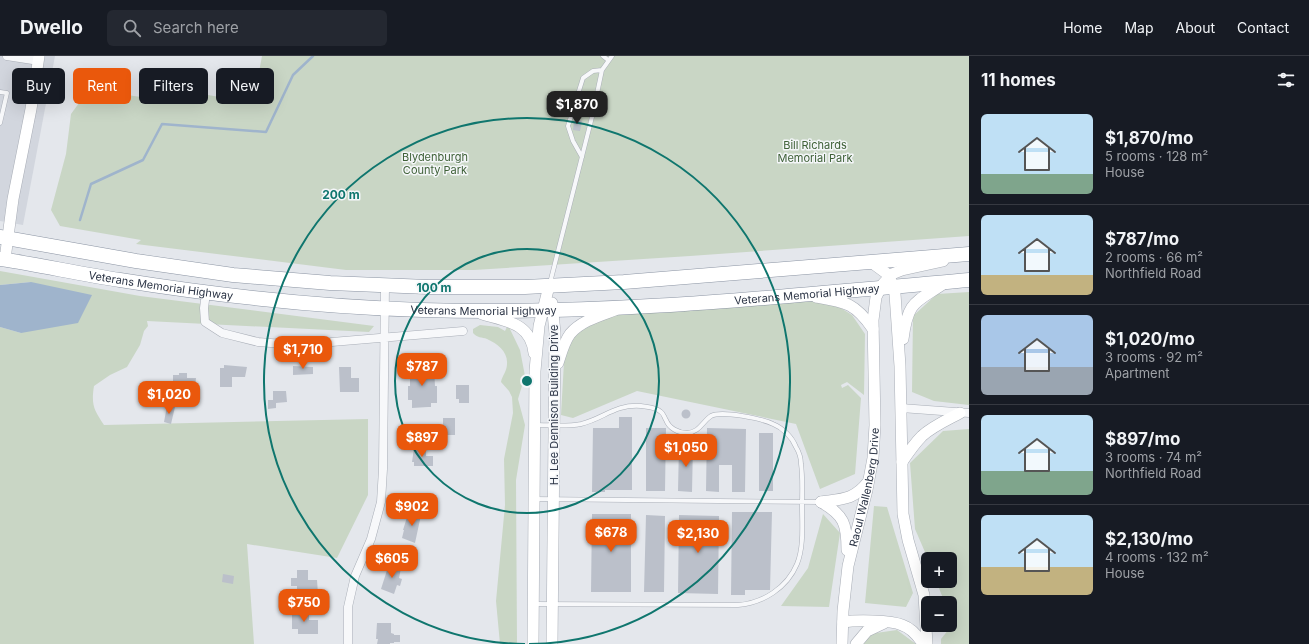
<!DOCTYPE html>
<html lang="en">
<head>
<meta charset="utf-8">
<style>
  :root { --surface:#171b24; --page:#242831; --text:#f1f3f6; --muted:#9ea1a6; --line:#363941; --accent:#ea580c }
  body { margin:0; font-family:Inter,sans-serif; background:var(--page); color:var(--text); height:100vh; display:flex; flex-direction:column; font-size:15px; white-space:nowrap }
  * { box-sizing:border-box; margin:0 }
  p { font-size:13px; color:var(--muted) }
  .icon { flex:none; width:22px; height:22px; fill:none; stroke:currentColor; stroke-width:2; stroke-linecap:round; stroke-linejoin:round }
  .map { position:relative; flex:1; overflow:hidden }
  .details { display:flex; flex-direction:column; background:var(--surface); width:340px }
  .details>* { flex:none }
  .hud { position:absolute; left:12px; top:12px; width:380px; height:36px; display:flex; gap:8px }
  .tools { position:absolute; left:921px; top:496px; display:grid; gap:8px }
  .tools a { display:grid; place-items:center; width:36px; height:36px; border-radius:6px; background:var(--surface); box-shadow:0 4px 16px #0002; font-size:20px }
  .price { position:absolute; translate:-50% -34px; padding:0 9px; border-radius:8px; background:var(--accent); color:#fff; font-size:13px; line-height:26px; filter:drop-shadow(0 1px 2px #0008) }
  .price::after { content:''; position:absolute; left:50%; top:24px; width:12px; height:9px; margin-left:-6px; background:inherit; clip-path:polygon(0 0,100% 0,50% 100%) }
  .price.active { background:#222; color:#fff }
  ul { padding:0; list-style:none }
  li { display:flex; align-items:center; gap:12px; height:100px; padding:0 12px }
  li+li { border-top:1px solid var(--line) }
  li span { display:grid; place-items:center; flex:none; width:112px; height:80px; border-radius:6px; color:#555 }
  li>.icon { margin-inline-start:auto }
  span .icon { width:48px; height:48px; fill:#fffc; stroke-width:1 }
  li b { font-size:17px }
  h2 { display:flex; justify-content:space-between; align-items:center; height:48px; padding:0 12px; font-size:17px }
  .chip { padding:0 14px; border-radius:6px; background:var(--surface); box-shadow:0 4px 16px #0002; font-size:14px; line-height:36px }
  .chip.active { background:var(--accent); color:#fff }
  header { display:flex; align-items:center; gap:24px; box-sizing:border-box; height:56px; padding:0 20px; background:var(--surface); border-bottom:1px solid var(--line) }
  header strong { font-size:19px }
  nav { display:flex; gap:22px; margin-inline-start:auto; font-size:14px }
  .search { width:280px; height:36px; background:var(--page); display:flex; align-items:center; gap:10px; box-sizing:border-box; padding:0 14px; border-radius:6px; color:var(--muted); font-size:15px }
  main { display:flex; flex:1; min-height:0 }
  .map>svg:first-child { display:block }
  .built { fill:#d2d6de }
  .green { fill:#c9d6c5 }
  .water { fill:#9fb4cc }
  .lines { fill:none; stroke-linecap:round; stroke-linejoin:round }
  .stream { stroke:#9fb4cc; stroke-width:2.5 }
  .building { fill:#bbc0ca }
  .lane-casing { stroke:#a9aeb7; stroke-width:5 }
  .street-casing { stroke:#a9aeb7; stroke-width:9 }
  .secondary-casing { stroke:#a9aeb7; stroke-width:12 }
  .highway-casing { stroke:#8b94a3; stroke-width:15 }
  .lane { stroke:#f7f8fa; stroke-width:4 }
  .street { stroke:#f7f8fa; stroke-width:8 }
  .secondary { stroke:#fff; stroke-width:11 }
  .highway { stroke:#fff; stroke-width:14 }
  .ring { fill:none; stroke:#0f766e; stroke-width:2 }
  .labels { text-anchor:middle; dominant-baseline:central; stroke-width:3; stroke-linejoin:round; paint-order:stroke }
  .park-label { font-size:11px; fill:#3f6138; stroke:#f4f6f9 }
  .street-label { font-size:11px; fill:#2b3445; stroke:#f4f6f9 }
  .centre { fill:#0f766e; stroke:#f4f6f9; stroke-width:2 }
  .ring-label { font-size:12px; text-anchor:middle; font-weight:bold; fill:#0f766e; stroke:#f4f6f9; stroke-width:3; stroke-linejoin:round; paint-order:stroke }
</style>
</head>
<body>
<header>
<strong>Dwello</strong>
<div class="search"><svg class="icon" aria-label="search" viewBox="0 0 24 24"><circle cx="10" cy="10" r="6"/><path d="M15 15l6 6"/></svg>Search here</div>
<nav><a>Home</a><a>Map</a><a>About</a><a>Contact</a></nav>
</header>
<main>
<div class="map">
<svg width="969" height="588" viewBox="0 0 969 588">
  <rect width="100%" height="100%" fill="#e4e7ec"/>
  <path class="built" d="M0 0H55L23 169 0 165Z"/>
  <path class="green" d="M262 0H969V180L690 200 474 214H346L136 188 141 184 60 170 51 154 66 98 71 58 87 36 112 37 156 43 208 39 243 45 255 38Z
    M0 215 140 240 374 270 369 276 147 265 148 270 144 275 140 289 127 311 110 319 94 330C91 349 94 354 104 369L368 363V439L337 502 247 488 254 588H0V271L21 277 31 226 0 229Z
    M969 236V349L934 345 912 336 913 260 937 238Z
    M828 244 852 259 865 278 864 339 847 326 841 329 842 332 848 329 861 342 855 418 820 433 796 368 637 335 573 362 561 359 564 306 570 283 584 269 606 260Z
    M480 269 498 271 505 275 508 269 520 294 525 320 518 343 525 369 516 424 517 588H500L496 545 505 449 504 403 513 357 512 341 509 335 501 326C502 320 507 315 507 308 508 296 498 288 487 283 482 281 477 282 473 277V273Z
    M969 373V588H941V583L953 568 950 561V547H945L936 525H950V503H928L915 473 910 407 943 375Z
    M874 450 887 451 913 537 906 551 865 547Z
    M823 458 840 477 829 551 781 550 808 512Z
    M897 574 916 588H863L869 578Z"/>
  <path class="water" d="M31 226 92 239 78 267 21 277 0 271V229Z"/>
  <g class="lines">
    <path class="stream" d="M80 164 91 128 143 104 162 68 266 76 293 19 313 0"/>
  </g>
  <path class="building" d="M574 64 582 65 580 75 573 74Z
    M410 308H420V311L434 312 435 330H437V347H431V351H428L412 352V344H408V330H410Z
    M224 309 247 311 245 321H232V331H220V312H224Z
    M293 310 313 311V318L293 319Z
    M339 311H351V322H359V336H340Z
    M179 317H187V322H196L195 332 173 330V319H179Z
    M456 329H469V347H459V343H456Z
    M273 335H286L287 346 276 347V352L268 353V344H273Z
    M167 350 175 351 171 368 164 366Z
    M681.5 358a4.5 4.5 0 1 1 9 0a4.5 4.5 0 1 1-9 0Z
    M619 361H632V434H605V436H592L593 372H619Z
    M443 362H455V379H443Z
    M646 372H666L665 435H646Z
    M707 372 746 373 745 436H732V409H719V436L706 435Z
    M759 377H773V435H759Z
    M679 389H693L692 436 678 435Z
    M414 392H426V400H433V410H414V406H412Z
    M409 455 421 459 415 487 402 482 404 474H403Z
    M732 456H772L770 534H745V539H731Z
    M592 458H631V536H591Z
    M646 459 665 460 664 536H644Z
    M679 459 719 460 718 538 678 537Z
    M389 508 401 512 399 522 402 523 400 530 397 529 394 538 381 533Z
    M297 514H308V524H317L318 538H297V530H291V522H297Z
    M223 518 234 520 233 528 222 526Z
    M292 554H309V564H318V578H298V573H292Z
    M377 567H391V577L394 578V579H400V586H394V587H390V588H377L378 583H376Z"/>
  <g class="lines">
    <g class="lane-casing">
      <path id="lane" d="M603 0 608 4
        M0 36 7 37 0 67
        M577 43C585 41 589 41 595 47
        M582 101 573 85 568 70 583 22 593 15 602 14
        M550 227 592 61 602 14 612 0
        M534 443 820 446
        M534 548 738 549C763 547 787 532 797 508 804 491 802 469 802 451 802 437 803 422 801 408 801 402 799 396 796 391 792 381 783 372 773 368 763 363 721 354 711 360 702 366 700 376 687 377 678 377 669 372 666 364 664 361 664 358 661 356 656 351 648 351 641 350 615 348 603 363 581 368 566 371 550 369 535 369"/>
    </g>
    <g class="street-casing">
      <path id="street" d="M7 0 39 5
        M206 237 204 252 205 266 222 277 258 286 296 289 463 275
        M901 352 969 357
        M348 588V551L355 520 371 483 381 446 383 413 385 230"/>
    </g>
    <g class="secondary-casing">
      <g id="secondary">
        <path d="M5 203 13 143 31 53 39 0"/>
        <path d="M871 206 886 217 891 225 895 238 900 310 903 458 908 484 924 539 927 588"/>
        <path d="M816 241C846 246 855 247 873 273"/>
        <path d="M552 247 555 277 552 588"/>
        <path d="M482 258C506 265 531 267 534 297"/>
        <path d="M903 283C908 243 916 247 946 226"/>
        <path d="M558 307C561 298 564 286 570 278 581 265 599 260 615 254"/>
        <path d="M902 406C908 397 914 388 922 380 933 370 947 364 960 357"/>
        <path d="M821 446C844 459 847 468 847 494"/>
        <path d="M821 446C842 443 854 444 868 426"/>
        <path d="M843 566C855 564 891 564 902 569 911 572 918 580 923 588"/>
        <path d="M533 588 535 315 539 270 549 230"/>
        <path id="s1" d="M842 588 843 555 848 510 867 434 873 402 875 369 873 264 876 241 882 229 892 218 902 214 943 205"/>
        <path d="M856 588 867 575 884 567"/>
      </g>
    </g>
    <g class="highway-casing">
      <g id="highway">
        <path d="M0 181 136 205 233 219 330 227 428 231H525L624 226 969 198"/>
        <path id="s2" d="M0 203C40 209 80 218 120 224 220 240 321 251 422 254 605 260 787 240 969 224"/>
      </g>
    </g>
    <use href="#lane" class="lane"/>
    <use href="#street" class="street"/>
    <use href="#secondary" class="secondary"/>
    <use href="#highway" class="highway"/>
  </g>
  <g class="ring">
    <circle cx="527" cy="325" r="132"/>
    <path d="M525 588A263 263 0 1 1 529 588"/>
  </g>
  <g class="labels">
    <g class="park-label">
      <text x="815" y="89">Bill Richards<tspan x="815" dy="13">Memorial Park</tspan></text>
      <text x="435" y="101">Blydenburgh<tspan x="435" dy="13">County Park</tspan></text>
    </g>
    <g class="street-label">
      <text stroke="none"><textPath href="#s2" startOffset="163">Veterans Memorial Highway</textPath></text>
      <text stroke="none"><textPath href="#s2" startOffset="811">Veterans Memorial Highway</textPath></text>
      <text stroke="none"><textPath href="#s2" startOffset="487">Veterans Memorial Highway</textPath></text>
      <text transform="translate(554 349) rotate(-90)">H. Lee Dennison Building Drive</text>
      <text stroke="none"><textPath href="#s1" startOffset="159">Raoul Wallenberg Drive</textPath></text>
    </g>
  </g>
  <circle cx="527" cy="325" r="6" class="centre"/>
  <g class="ring-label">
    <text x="341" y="143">200 m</text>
    <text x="434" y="236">100 m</text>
  </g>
</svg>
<div class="tools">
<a>+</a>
<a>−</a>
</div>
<b class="price active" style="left:577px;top:69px">$1,870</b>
<b class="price" style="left:303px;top:314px">$1,710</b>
<b class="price" style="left:422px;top:331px">$787</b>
<b class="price" style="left:169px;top:359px">$1,020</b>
<b class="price" style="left:422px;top:402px">$897</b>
<b class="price" style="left:686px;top:412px">$1,050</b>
<b class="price" style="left:412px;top:471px">$902</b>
<b class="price" style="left:611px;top:497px">$678</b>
<b class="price" style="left:698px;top:498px">$2,130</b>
<b class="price" style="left:392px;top:523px">$605</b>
<b class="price" style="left:304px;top:567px">$750</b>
<div class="hud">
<a class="chip">Buy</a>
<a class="chip active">Rent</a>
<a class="chip">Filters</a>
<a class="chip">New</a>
</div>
</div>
<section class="details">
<h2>11 homes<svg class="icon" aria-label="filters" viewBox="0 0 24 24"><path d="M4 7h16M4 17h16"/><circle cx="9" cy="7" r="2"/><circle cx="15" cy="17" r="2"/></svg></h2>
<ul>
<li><span style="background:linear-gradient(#bfe0f5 75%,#7fa58c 0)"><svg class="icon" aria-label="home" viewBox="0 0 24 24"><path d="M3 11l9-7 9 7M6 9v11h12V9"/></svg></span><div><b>$1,870/mo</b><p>5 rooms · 128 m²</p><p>House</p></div></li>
<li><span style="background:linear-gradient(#bfe0f5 75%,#c2b280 0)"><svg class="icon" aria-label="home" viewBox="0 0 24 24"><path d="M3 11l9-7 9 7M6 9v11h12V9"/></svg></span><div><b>$787/mo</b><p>2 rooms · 66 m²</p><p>Northfield Road</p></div></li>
<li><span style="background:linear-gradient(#a9c7e8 65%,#9aa5b1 0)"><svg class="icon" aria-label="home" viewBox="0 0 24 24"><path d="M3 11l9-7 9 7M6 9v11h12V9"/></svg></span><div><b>$1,020/mo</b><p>3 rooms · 92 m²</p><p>Apartment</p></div></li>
<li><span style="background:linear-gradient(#bfe0f5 70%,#7fa58c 0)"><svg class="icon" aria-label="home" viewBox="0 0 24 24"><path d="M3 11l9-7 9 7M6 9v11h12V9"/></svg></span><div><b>$897/mo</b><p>3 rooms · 74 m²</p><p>Northfield Road</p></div></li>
<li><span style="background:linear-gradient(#bfe0f5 65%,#c2b280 0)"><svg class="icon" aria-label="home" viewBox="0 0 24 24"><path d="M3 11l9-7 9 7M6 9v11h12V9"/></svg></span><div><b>$2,130/mo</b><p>4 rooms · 132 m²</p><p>House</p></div></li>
</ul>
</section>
</main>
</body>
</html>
